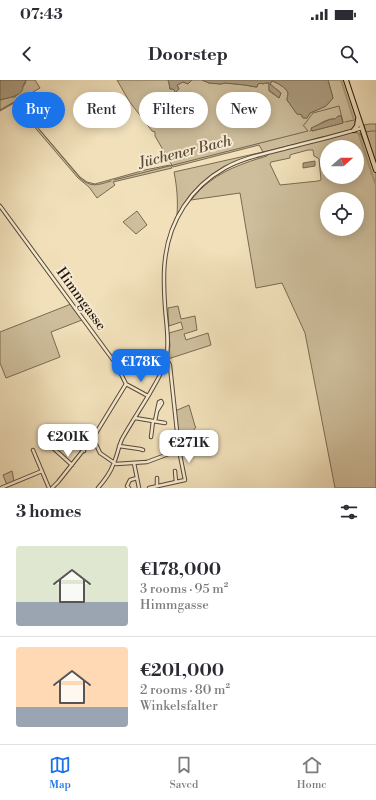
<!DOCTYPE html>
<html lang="en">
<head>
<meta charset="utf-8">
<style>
  :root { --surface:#fff; --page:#f2f2f3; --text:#2b2b33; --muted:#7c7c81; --line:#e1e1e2; --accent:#1a73e8 }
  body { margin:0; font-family:"Libre Bodoni",serif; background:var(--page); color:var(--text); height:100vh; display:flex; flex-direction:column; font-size:15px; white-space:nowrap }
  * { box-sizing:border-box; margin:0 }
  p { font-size:13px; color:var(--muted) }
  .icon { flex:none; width:22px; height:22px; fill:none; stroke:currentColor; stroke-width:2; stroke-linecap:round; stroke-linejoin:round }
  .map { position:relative; height:408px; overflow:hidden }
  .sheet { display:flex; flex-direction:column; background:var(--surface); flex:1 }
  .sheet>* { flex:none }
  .top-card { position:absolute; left:12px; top:12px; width:352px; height:36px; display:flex; gap:8px }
  .needle { width:26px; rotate:69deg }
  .tools { position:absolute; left:320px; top:60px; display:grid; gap:8px }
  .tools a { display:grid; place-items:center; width:44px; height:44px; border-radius:50%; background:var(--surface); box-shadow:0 2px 10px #0003; font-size:20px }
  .price { position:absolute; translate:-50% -34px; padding:0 9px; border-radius:8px; background:#fff; color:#222; font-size:13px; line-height:26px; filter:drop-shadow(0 1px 2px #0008) }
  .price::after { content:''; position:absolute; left:50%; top:24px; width:12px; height:9px; margin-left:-6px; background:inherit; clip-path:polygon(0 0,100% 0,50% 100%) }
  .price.on { background:var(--accent); color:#fff }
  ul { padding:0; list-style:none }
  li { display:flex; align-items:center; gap:12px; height:100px; padding:0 16px }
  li+li { border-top:1px solid var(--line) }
  li span { display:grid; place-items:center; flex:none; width:112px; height:80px; border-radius:4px; color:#555 }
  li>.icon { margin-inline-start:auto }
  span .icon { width:48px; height:48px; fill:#fffc; stroke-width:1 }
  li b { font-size:17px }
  h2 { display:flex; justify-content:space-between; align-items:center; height:48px; padding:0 16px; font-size:17px }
  .pill { padding:0 14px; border-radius:18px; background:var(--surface); box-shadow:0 2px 10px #0003; font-size:14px; line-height:36px }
  .pill.on { background:var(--accent); color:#fff }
  .status { display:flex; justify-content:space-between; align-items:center; height:28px; padding:0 20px; background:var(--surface); direction:ltr }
  .status svg { height:11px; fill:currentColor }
  header { display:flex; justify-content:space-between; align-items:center; height:52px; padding:0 16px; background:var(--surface); font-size:18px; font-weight:700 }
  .dock { display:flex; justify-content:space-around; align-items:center; height:56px; border-top:1px solid var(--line); background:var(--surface); font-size:11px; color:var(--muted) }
  .dock a { display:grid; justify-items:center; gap:2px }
  .dock .on { color:var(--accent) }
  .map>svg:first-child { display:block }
  .green { fill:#cebe9c; stroke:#796a53; fill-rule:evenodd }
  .water { fill:#ab9b7e; stroke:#756650 }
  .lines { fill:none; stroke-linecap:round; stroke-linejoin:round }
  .stream { stroke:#756650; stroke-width:1 }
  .canal { stroke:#ab9b7e; stroke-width:2 }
  .minor-casing { stroke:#574836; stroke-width:4.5 }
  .major-casing { stroke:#24160a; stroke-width:6 }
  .minor { stroke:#f6ebd2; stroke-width:2.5 }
  .major { stroke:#f1e0ba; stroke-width:4 }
  .labels { text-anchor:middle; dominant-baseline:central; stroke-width:4; stroke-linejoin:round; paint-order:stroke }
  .street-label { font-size:14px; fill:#24160a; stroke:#f6ebd2 }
  .water-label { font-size:15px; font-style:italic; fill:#5a4b38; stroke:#f6ebd2 }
</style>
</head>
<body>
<div class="status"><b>07:43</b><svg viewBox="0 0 49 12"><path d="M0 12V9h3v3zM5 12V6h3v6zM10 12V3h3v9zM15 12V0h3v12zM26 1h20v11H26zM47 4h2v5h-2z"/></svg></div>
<header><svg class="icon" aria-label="back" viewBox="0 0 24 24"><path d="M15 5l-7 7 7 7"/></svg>Doorstep<svg class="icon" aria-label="search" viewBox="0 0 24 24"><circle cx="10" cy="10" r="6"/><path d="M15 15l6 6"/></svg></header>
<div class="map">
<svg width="376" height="408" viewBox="0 0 376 408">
  <rect width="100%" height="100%" fill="#f1e0ba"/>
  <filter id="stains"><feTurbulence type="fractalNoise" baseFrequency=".005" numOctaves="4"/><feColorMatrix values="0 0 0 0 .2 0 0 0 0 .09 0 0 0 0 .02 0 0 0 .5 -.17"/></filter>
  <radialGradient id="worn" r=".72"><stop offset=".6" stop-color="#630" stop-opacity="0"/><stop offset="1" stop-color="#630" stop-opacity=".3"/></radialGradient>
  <path class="green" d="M26 0H35L40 8 16 22 80 97 87 102 95 104 145 90 170 85 172 88 113 102 115 105 97 118 89 107 78 98 14 23 0 31V20L11 17H15L25 4Z
    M117 0H168L169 3 170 9H173L175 11V13L179 9 177 5 183 2 188 4 192 0H202L209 3 221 4 225 3 245 5 256 7H257L258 4 261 3 263 4 265 3H269V11L279 18 281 13 270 4 272 1C276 2 287 8 288 13 288 14 287 19 287 20L297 34H302V37L303 38H307L310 33 326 26 333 18 328 0H345L357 39V43L355 49 350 50 264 72C257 76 243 78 234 82 210 92 191 112 177 135 178 120 177 107 174 92L263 72 259 65 173 87 155 56V52L152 51 129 21ZM338 36H341L343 43 312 51 311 49C318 45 327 38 335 39Z
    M369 44H376V87L364 45Z
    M356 51V53H360L365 65 361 52 362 53 376 93V408H335L305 253 282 203 256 208 240 113 191 120C195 116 198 111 202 108 220 91 243 83 267 76L269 73ZM327 67H357V97H327ZM308 70H313L314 76 318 78 319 79 321 100 318 101 280 105 270 84 271 82 290 78V75L293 74ZM327 119H357V149H327Z
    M137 131 147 145 136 154 123 142Z
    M71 224 82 240 51 252 60 277 6 298 0 283V252Z
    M178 226 181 239 195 236 197 250 184 254 186 260 208 253 211 265 168 279 170 266 169 253 183 249 181 242 169 246 168 234V228Z
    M189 325 195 346 196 347 179 370 175 331Z
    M12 391 14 401 7 405 3 395Z"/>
  <path class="water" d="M0 0H26C25 2 24 4 23 6 22 10 24 8 21 12 17 17 6 18 0 20Z
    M168 0H192L188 4 183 2 177 5 179 9 174 14 175 11 173 9H170L169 3Z
    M202 0H328L333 18 326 26 310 33 307 38H303L302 37V35L297 34 287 20C287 19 288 14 288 13 287 8 276 2 272 1L270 4 281 13 279 18 269 10V3H265L263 4 261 3 258 4 257 7H256L245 5 225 3 221 4 209 3Z
    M338 36H341L343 43 312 51 311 48 331 39H335Z
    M315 81V86L303 88V83Z"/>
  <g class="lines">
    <path class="stream" d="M0 30 14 22 17 23 80 98C91 108 98 105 111 101
      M345 42 354 40
      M304 45 313 33 339 26 343 42
      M310 51 312 50
      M366 52 371 51H376
      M359 55 361 54
      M371 94H372
      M114 100 308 51 303 45"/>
    <path class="canal" d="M341 0 354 40
      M359 55 376 106"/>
    <g class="minor-casing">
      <path id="minor" d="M0 126 116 284 126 304 148 316
        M135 338 165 343
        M155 341 157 331 162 323 161 321 159 322 157 331
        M168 356 170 373
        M151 357 153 341
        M93 358 100 373 116 384 147 382 179 370 170 286 169 283 166 281
        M69 359 84 371
        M119 366 140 369 143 370
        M52 367 72 385
        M33 370 49 408
        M166 374 168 363
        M134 383 139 408
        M175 391 176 402
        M157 406V398
        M1 408 42 391
        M52 408 58 402 93 358 126 304
        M98 408C104 401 110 394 113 385 117 377 118 368 122 359 131 343 141 328 150 313 156 302 163 292 166 280 170 262 166 243 165 226 164 211 163 195 165 180 169 141 191 107 225 88 243 78 263 74 283 69 309 62 336 56 362 48
        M129 408 127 406 130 400 137 398
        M149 408 185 400 179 370"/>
    </g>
    <g class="major-casing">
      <path id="major" d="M346 0 376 90
        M354 50 357 46 358 39"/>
    </g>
    <use href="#minor" class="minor"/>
    <use href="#major" class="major"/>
  </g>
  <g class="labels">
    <g class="street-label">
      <text transform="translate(81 219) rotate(54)">Himmgasse</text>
    </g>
    <g class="water-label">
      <text transform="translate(185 72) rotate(-14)">Jüchener Bach</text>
    </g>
  </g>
  <rect width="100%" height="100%" filter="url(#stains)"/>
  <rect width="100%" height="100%" fill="url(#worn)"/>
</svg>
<div class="tools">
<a><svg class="needle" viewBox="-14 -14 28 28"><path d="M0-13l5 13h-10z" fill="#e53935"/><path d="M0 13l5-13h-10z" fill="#7c7c81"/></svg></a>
<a><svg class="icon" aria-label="locate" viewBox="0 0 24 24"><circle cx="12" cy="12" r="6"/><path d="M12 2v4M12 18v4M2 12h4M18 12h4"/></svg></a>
</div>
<b class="price on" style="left:141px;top:303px">€178K</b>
<b class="price" style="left:68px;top:378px">€201K</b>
<b class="price" style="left:189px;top:384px">€271K</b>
<div class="top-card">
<a class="pill on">Buy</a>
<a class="pill">Rent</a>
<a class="pill">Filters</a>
<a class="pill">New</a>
</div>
</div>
<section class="sheet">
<h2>3 homes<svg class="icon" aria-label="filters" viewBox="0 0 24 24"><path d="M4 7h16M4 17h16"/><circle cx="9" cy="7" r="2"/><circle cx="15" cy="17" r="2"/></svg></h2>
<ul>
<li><span style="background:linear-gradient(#dfe7d0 70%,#9aa5b1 0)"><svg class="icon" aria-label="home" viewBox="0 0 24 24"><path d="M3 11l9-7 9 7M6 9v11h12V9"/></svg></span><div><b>€178,000</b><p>3 rooms · 95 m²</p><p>Himmgasse</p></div></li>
<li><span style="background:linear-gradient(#ffd9b3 75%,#9aa5b1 0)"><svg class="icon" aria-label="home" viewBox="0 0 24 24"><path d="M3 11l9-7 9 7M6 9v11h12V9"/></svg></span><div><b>€201,000</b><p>2 rooms · 80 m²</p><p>Winkelsfalter</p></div></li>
</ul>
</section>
<nav class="dock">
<a class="on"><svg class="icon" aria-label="map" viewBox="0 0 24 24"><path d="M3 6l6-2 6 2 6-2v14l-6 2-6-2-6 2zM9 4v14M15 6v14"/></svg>Map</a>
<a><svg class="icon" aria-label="saved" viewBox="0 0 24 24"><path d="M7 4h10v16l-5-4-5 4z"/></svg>Saved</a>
<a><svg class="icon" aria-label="home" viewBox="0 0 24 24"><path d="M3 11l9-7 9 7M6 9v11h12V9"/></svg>Home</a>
</nav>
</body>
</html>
